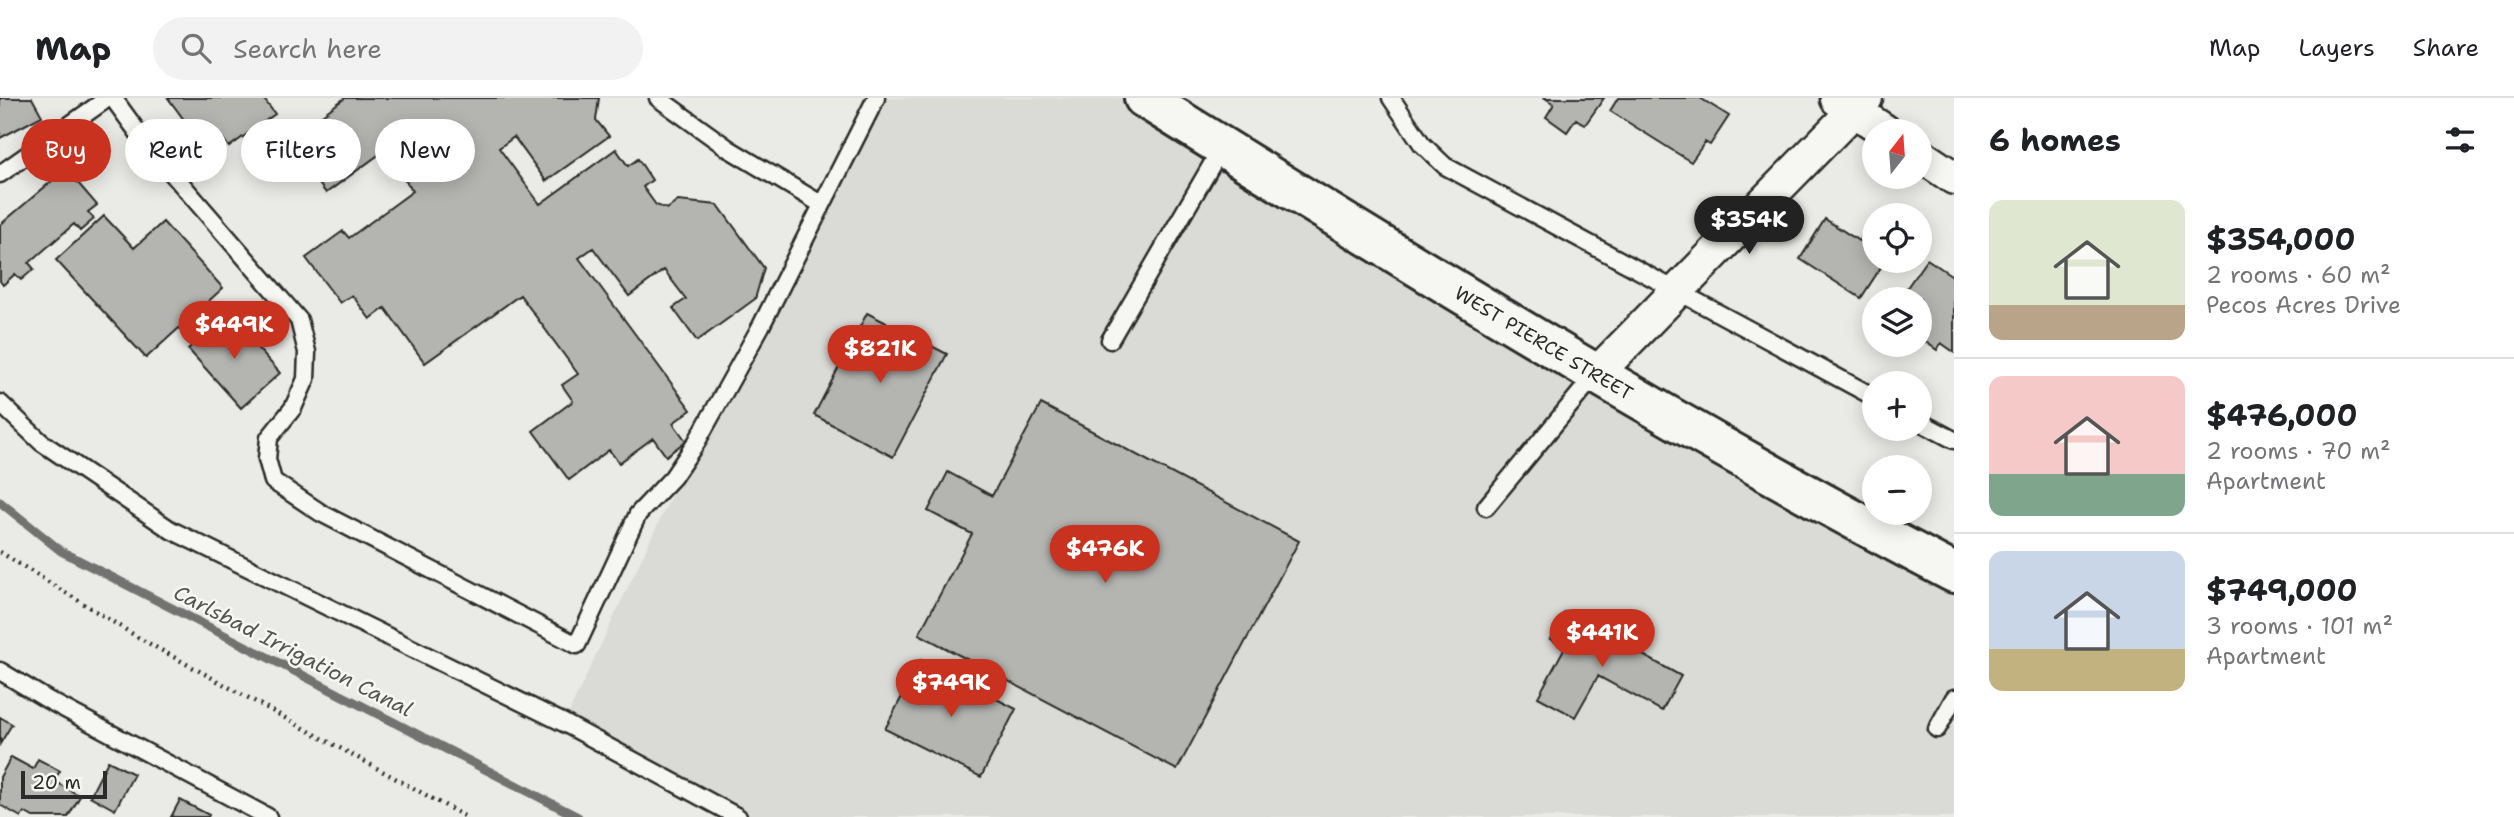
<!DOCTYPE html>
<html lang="en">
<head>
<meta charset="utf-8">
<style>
  :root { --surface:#fff; --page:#f2f2f2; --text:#202124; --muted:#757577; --line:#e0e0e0; --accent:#c8321e }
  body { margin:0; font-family:"Shantell Sans",sans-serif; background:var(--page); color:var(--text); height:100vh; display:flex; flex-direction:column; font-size:26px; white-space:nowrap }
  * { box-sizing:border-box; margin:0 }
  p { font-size:23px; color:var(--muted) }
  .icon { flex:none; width:38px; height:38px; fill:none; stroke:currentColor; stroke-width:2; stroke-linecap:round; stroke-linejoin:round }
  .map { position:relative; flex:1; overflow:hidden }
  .sheet { display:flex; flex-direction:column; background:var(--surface); width:560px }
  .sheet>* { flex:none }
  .top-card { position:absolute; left:21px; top:21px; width:665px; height:63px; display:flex; gap:14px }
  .needle { width:46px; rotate:17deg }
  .tools { position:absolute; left:1862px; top:21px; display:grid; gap:14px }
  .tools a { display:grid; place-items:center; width:70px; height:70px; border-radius:50%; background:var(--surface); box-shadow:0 4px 18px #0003; font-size:35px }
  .scale { position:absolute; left:21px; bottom:18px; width:86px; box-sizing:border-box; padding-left:7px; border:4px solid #2b2b2b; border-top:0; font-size:19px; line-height:24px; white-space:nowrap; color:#2b2b2b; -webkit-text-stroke:5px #f6f6f2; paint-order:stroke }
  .price { position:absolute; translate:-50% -60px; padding:0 16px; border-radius:24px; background:var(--accent); color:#fff; font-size:23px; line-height:46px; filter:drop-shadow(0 2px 4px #0008) }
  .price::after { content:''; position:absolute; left:50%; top:42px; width:21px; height:16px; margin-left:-10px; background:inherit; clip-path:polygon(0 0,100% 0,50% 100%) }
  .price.active { background:#222; color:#fff }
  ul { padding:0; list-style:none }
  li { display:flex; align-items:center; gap:21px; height:175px; padding:0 35px }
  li+li { border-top:2px solid var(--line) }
  li span { display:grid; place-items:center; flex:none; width:196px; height:140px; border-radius:14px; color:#555 }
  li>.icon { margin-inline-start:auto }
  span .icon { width:84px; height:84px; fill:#fffc; stroke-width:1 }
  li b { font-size:30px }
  h2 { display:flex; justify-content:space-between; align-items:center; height:84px; padding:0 35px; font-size:30px }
  .tag { padding:0 24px; border-radius:32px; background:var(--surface); box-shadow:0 4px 18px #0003; font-size:24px; line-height:63px }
  .tag.active { background:var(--accent); color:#fff }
  header { display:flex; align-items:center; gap:42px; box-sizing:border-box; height:98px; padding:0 35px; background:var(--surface); border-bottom:2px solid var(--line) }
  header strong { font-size:33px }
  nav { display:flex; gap:38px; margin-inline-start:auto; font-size:24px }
  .search { width:490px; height:63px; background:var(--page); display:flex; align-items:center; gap:18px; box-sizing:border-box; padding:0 24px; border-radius:38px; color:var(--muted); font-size:26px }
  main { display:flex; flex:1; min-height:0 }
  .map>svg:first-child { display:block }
  .built { fill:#dadad6 }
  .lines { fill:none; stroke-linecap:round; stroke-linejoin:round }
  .stream { stroke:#727270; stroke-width:9 }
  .building { fill:#b4b4b1; stroke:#2b2b2b; stroke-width:2 }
  .service-casing { stroke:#2b2b2b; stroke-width:21 }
  .minor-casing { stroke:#2b2b2b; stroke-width:37 }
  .trunk-casing { stroke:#2b2b2b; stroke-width:44 }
  .path { stroke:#2b2b2b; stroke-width:4.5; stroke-dasharray:2 5; stroke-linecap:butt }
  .service { stroke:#f6f6f2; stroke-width:16 }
  .minor { stroke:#f6f6f2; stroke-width:32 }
  .trunk { stroke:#f6f6f2; stroke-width:38 }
  .labels { text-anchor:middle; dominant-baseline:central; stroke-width:5; stroke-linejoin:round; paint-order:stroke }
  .street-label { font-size:19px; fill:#2b2b2b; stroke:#f6f6f2 }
  .water-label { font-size:21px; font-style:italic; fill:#545453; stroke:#f6f6f2 }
</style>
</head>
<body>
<header>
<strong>Map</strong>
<div class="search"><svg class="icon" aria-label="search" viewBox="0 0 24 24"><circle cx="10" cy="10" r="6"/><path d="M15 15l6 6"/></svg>Search here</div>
<nav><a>Map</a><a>Layers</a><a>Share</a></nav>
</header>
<main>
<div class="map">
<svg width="1954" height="719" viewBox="0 0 1954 719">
  <rect width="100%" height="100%" fill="#eaeae6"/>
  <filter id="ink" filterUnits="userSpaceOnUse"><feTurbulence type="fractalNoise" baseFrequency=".0143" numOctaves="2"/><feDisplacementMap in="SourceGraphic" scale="14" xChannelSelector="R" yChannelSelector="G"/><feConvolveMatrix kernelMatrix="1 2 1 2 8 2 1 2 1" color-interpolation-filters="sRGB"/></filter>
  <g filter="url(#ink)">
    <path class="built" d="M876 0H1144L1954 475V719H738L564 625 696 345Z"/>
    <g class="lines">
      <path class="stream" d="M0 404 61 453 578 719"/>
    </g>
    <path class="building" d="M0 0H32L42 18 0 40Z
      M168 0H263L275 16 229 49 223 41 207 53Z
      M345 0H599L596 22 609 38 546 83 514 39 499 50 540 106 616 51 628 68 638 61 652 82 643 89 656 107 667 111 678 103 718 107 764 170 755 201 697 243 673 210 686 201 664 172 629 198 593 150 579 160 691 312 673 325 686 343 666 358 653 340 619 365 609 352 569 382 533 333 573 303 562 287 578 276 520 197 425 265 385 210 370 221 352 197 340 205 306 160 343 133 349 140 413 93 384 53 326 95 287 43Z
      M1545 0H1604L1585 27 1576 21 1567 34 1546 19 1554 6Z
      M1618 0H1700L1729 18 1710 47 1705 44 1691 64 1610 13Z
      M66 71 97 107 88 114 94 121 80 133 74 126 29 165 34 171 21 182 15 176 3 187 0 183V127Z
      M104 118 134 150 163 124 223 190 146 260 56 162Z
      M1874 120V163H1885L1861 200 1800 161 1825 121 1859 143Z
      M1927 161 1954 179V254L1941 245 1937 252 1920 240V201H1899Z
      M867 215 947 256 893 359 814 317Z
      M227 216 280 275 241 310 188 251Z
      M1041 306 1299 443 1177 672 919 536 972 436 928 413 948 374 992 398Z
      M1565 514 1681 578 1662 613 1598 578 1575 619 1538 599 1565 549 1550 541Z
      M921 562 1016 611 981 679 885 631Z
      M0 619 12 626 0 646Z
      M11 659 33 671 38 661 60 673 54 683 80 698 68 719H33L24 714 21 719 0 707V679Z
      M108 663 134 676 115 712 90 698Z
      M180 702 209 717 208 719H171Z"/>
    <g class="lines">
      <g class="service-casing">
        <path id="service" d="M113 0 145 44 299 222 307 254 306 281 293 310 269 340 267 361 273 383 321 415 577 547 638 416 673 379 696 345 761 228 876 0
          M658 0 729 51 821 106
          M1391 0 1422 46 1445 68 1874 299
          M0 76 108 0
          M1110 242 1222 49
          M0 305 41 344 171 432 564 625 738 719
          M1920 324 1954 342
          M1486 409 1595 277
          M0 573 48 602 268 719
          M1937 631 1954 600"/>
      </g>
      <g class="minor-casing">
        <path id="minor" d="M1837 1 1885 33
          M1920 57 1954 80
          M1595 277 1866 0"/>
      </g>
      <g class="trunk-casing">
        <g id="trunk">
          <path id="s1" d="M1144 0C1410 166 1676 330 1954 475"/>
        </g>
      </g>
      <path class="path" d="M0 454 139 540 466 719"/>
      <use href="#service" class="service"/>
      <use href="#minor" class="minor"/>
      <use href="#trunk" class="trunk"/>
    </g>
  </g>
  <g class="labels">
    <g class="street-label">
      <text stroke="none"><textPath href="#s1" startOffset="469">WEST PIERCE STREET</textPath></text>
    </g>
    <g class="water-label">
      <text transform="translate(293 553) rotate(27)">Carlsbad Irrigation Canal</text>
    </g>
  </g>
</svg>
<div class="tools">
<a><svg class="needle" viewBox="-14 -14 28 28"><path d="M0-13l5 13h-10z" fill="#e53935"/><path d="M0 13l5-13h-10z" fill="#757577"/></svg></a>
<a><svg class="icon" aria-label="locate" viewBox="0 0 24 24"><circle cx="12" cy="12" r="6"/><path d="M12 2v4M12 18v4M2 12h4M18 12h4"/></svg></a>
<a><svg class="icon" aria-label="layers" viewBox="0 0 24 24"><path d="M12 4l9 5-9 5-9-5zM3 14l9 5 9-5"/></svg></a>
<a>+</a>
<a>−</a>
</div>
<div class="scale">20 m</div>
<b class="price active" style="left:1749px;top:158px">$354K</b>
<b class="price" style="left:234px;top:263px">$449K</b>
<b class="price" style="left:880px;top:287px">$821K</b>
<b class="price" style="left:1105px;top:487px">$476K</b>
<b class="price" style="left:1602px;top:571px">$441K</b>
<b class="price" style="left:951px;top:621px">$749K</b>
<div class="top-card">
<a class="tag active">Buy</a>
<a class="tag">Rent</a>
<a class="tag">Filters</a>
<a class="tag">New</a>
</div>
</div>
<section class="sheet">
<h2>6 homes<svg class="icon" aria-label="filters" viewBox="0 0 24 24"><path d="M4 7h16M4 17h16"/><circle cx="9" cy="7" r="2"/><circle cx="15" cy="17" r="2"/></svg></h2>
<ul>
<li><span style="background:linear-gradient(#dfe7d0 75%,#b9a48a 0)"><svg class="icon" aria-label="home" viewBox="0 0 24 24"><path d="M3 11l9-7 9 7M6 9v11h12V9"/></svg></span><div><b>$354,000</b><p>2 rooms · 60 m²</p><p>Pecos Acres Drive</p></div></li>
<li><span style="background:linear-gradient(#f6c9c9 70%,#7fa58c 0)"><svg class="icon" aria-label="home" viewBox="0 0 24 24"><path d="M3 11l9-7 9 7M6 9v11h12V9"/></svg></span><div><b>$476,000</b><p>2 rooms · 70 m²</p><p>Apartment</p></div></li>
<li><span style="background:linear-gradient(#c9d6e8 70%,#c2b280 0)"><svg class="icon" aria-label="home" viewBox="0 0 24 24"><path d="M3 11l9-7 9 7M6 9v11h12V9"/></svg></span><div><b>$749,000</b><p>3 rooms · 101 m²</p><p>Apartment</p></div></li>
</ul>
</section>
</main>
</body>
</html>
